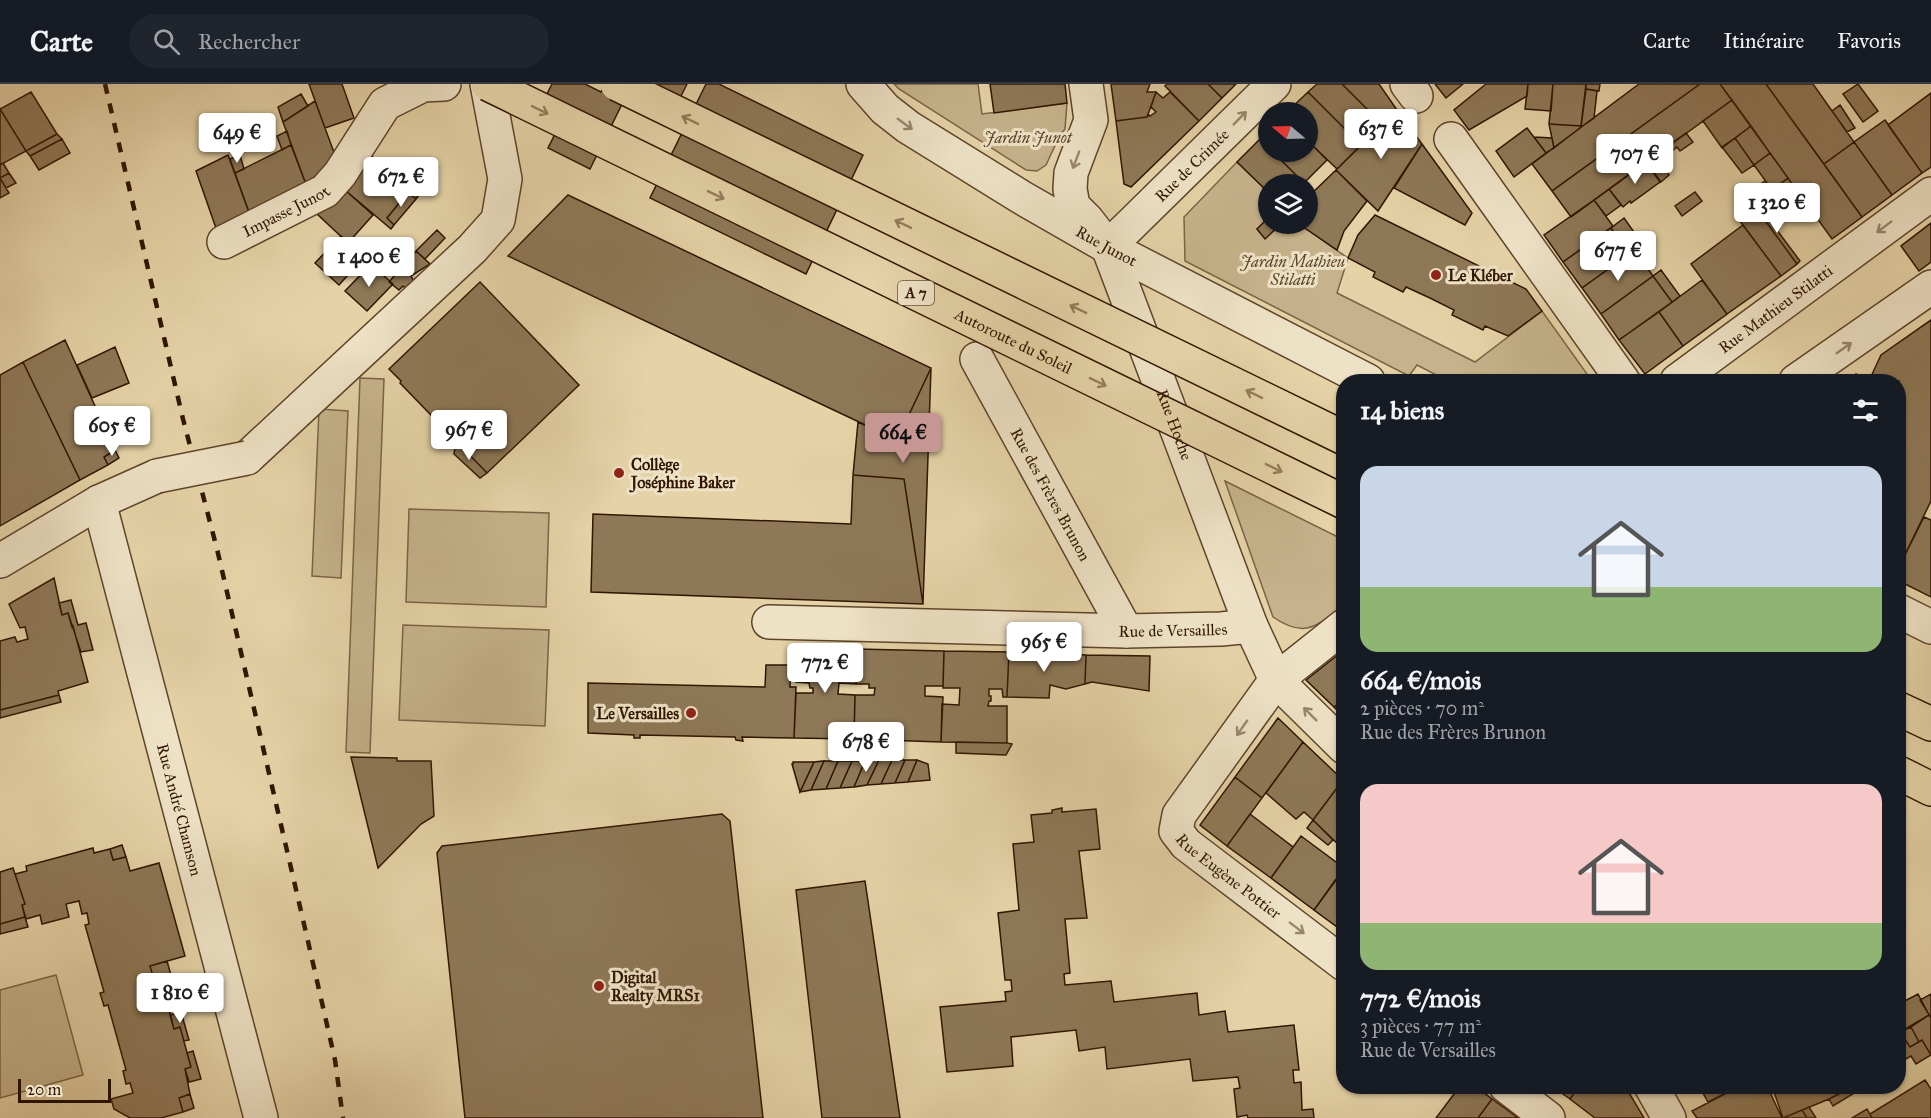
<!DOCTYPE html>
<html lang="fr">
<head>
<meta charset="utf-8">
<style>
  :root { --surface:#171b24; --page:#20242c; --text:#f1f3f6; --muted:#9ea1a6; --line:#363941; --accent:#c59692 }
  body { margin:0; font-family:"IM FELL Great Primer",serif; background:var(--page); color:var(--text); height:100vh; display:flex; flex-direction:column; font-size:22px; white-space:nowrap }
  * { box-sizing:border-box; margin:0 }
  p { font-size:20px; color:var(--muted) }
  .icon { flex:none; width:33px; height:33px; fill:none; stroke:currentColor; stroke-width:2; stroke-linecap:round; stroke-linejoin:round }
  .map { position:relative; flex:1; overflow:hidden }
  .side { position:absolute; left:1336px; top:290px; width:570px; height:720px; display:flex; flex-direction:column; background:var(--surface); border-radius:24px; box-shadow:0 2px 4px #0004 }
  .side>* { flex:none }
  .needle { width:39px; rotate:289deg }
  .controls { position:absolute; left:1258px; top:18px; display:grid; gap:12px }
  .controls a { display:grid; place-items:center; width:60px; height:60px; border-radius:50%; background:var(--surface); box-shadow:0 2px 4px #0004; font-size:30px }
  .scale { position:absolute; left:18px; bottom:15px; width:93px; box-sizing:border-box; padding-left:6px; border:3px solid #301500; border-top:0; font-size:16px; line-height:21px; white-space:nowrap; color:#301500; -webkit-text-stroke:4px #eee2c6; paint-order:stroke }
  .price { position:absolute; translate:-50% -51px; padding:0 14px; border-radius:6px; background:#fff; color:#222; font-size:20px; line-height:39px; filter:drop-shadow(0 2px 3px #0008) }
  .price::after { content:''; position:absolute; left:50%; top:36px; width:18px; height:14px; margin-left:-9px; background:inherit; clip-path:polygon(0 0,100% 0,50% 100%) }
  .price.current { background:var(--accent); color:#111 }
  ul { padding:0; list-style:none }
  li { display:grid; align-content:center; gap:12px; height:318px; padding:0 24px }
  li span { display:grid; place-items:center; height:186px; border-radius:18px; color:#555 }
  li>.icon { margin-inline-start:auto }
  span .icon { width:108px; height:108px; fill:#fffc; stroke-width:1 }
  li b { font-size:26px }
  h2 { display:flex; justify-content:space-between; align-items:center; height:72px; padding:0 24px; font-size:26px }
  header { display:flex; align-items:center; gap:36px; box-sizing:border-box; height:84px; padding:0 30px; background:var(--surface); border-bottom:2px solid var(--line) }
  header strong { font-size:28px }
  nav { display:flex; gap:33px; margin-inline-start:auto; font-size:21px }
  .search { width:420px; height:54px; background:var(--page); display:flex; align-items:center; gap:15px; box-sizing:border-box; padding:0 21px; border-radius:33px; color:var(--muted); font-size:22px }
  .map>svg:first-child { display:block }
  .green { fill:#c6b38b; stroke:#7b6446; stroke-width:1.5 }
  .building { fill:#8e7857; stroke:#301500; stroke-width:1.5 }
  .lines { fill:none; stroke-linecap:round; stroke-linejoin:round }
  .minor-casing { stroke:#5d442a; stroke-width:36 }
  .tertiary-casing { stroke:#5d442a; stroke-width:36 }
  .motorway-casing { stroke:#301500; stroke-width:36 }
  .minor { stroke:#eee2c6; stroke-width:33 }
  .tertiary { stroke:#eee2c6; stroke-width:33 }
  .motorway { stroke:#e5d3a7; stroke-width:33 }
  .rail { stroke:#301500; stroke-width:4.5; stroke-dasharray:10 10; stroke-linecap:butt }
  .minor-bridge-casing { stroke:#5d442a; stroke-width:36; stroke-linecap:butt }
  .motorway-bridge-casing { stroke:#301500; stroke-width:36; stroke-linecap:butt }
  .minor-bridge { stroke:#eee2c6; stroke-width:33 }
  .motorway-bridge { stroke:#e5d3a7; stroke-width:33 }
  .oneway { stroke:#947e5c }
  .oneway2 { stroke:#98866d }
  .poi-dot { fill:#8f2418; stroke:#eee2c6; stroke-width:2 }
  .labels { text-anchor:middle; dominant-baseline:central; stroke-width:6; stroke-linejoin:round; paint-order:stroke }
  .shield { fill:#eee2c6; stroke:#69523b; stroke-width:1.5 }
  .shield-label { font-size:15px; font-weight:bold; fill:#301500 }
  .park-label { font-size:16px; font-style:italic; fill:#5d442a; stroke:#eee2c6 }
  .street-label { font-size:16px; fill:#301500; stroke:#eee2c6 }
  .poi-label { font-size:16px; font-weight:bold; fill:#301500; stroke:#eee2c6; text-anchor:start }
</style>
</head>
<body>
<header>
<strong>Carte</strong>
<div class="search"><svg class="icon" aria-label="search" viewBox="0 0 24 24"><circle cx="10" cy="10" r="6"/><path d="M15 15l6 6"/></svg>Rechercher</div>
<nav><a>Carte</a><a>Itinéraire</a><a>Favoris</a></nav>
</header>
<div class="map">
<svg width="1931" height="1034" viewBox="0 0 1931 1034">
  <rect width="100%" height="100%" fill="#e5d3a7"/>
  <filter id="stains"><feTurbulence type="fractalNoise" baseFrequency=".00333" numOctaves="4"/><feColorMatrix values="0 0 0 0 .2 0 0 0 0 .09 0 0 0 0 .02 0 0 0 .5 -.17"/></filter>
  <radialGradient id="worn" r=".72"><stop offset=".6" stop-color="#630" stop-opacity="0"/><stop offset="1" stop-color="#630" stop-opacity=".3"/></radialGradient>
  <path class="green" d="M894 0H978L982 30 1067 19 1065 45 1060 51 1046 81 1037 87 1026 86 899 5Z
    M1237 78 1269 109V133L1257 145 1265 154 1281 140H1299L1348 174 1337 209 1475 278 1542 227 1592 297H1448L1417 281 1409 292 1185 177 1184 133Z
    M360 294 384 295 370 669 346 668Z
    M319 325 348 327 341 494 312 492Z
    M1225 397 1344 456V522C1316 542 1305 555 1273 533Z
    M409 425 549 429 546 523 406 518Z
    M403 541 549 546 545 642 399 636Z
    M56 891 83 991 0 1014V906Z"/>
  <path class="building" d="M309 0H342L354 34 325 44Z
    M552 0H585L601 8 605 0H687L674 26 630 4 590 85 548 64 558 44 535 34Z
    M706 0H719L863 71 806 190 650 114Z
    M990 0H1065L1067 19 994 29Z
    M1111 0H1150L1147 8H1156L1147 33 1116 37Z
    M1167 0H1208L1222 14 1199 37 1165 2Z
    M1208 0H1236L1222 14Z
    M1317 0H1342L1382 40 1361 61 1308 8Z
    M1342 0H1379L1397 26 1382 40Z
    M1435 0H1463L1446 14Z
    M1486 0H1528L1527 12 1469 46 1454 26Z
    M1528 0H1553L1551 27 1525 25Z
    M1553 0H1586L1581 42 1549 40Z
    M1586 0H1600L1599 7 1586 5Z
    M1639 0H1700L1552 107 1532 80Z
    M1700 0H1720L1732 16 1571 133 1552 107Z
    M1720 0H1766L1862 133 1832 155Z
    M1766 0H1813L1854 58 1824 80Z
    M1858 0 1878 27 1863 38 1843 10Z
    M1586 5 1597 7 1594 34 1581 43Z
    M31 8 57 50 26 67 0 25Z
    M1156 8 1163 14 1170 8 1199 37 1131 103 1124 100 1116 37 1147 33 1149 31 1150 32 1156 28 1151 23Z
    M1308 8 1361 61 1337 85 1308 57V28H1287Z
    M1931 9V83L1922 89 1888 41Z
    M301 10 308 22 283 38 278 23Z
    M1732 16 1751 42 1722 64 1703 37Z
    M315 17 335 71 307 103 283 38Z
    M1840 21 1855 44 1847 48 1832 27Z
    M0 25 26 67 0 81Z
    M1397 26 1422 60 1378 127 1336 86Z
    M1885 36 1922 89 1892 111 1854 58Z
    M1549 40 1581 42V43L1554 64Z
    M1751 42 1770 69 1754 81 1735 54Z
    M1527 44 1546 69 1514 93 1496 67Z
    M1269 46V63L1260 55Z
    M287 47 291 61 282 66 277 52Z
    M1686 49 1693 58 1680 67 1677 63 1672 67 1668 62Z
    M57 50 62 55 30 72 26 67Z
    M1534 53 1552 54 1554 64 1546 69Z
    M1735 54 1754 81 1742 89 1722 63Z
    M62 55 70 69 39 86 30 72Z
    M1260 55 1269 63V68H1273L1304 99 1302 100H1269V109L1237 78Z
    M1308 57 1327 76 1304 99 1273 68H1308Z
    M1854 58 1892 111 1862 133 1824 80Z
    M1422 60 1472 129 1465 141 1394 104Z
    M291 61 307 103 250 131 235 89Z
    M1668 62 1672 67 1664 73 1660 68Z
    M368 69 419 111 416 115 408 108 387 134 394 141 391 145 345 106Z
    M1770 69 1788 94 1772 106 1754 81Z
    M228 71 250 131 217 147 196 87Z
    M240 71 244 85 235 89 230 75Z
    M1655 72 1669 91 1661 98 1646 78Z
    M1646 78 1660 98 1631 119 1630 117 1623 123 1609 105Z
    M3 79 9 89 0 94V81Z
    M1336 86 1367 117 1344 147 1337 166 1299 140H1308V113Z
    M9 89 16 99 6 104 0 94Z
    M0 94 9 109 0 114Z
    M1788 94 1805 118 1779 136 1762 113Z
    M1765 97 1772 106 1760 115 1752 106Z
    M1609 105 1621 121 1606 132 1594 116Z
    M345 106 373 131 348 159 316 129Z
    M408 108 416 115 394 141 387 134Z
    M1695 108 1702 117 1682 132 1675 122Z
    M568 111 931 284 897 356 508 172Z
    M1594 116 1613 142 1563 178 1544 151Z
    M1756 118 1800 177 1797 180 1753 120Z
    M1753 120 1797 180 1781 192 1736 132Z
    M1375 131 1526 205 1542 227 1508 252 1485 242 1483 246 1452 231 1454 226 1430 214 1406 203 1403 208 1373 193 1375 188 1348 174 1358 151Z
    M1269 133V140H1281L1265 155 1257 145Z
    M1624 134 1643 161 1629 170 1611 144Z
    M1931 139V178L1919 187 1901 162Z
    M1743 141 1781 192 1727 230 1691 180Z
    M1611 144 1629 170 1582 204 1563 178Z
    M437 146 445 154 425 175 416 167Z
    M341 152 361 171 357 175 361 177 339 201 315 179Z
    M1635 166 1653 192 1601 230 1582 204Z
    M416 167 430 180 411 192 417 203 409 208 403 202 399 206 389 198Z
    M371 180 393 200 367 227 345 207Z
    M1661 186 1680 212 1672 218 1653 192Z
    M1653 192 1672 218 1619 256 1601 230Z
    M1702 196 1727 230 1683 262 1659 228Z
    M480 198 579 301 487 389 400 299 401 297 389 285Z
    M1659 228 1683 262 1645 290 1619 256Z
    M1931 236V417L1899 483V297H1869L1881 271Z
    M65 256 115 366 104 373 108 381 80 396 23 278Z
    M115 263 129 299 92 314 77 281Z
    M23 278 80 396 0 442V291Z
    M931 284 923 520 904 395 853 391 858 338 897 356Z
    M1856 290 1869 296V297H1853Z
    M456 357 487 389 480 394 454 370Z
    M115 366 119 374 108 381 104 373Z
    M853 391 904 395 923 520 591 508 593 430 851 440Z
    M1924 433 1931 436V513L1899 497V483Z
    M54 494 62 531 68 529 72 543 73 542 88 598 58 607 59 611 0 626V557L15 553 17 558 28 555 25 543 20 544 9 520Z
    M71 516 78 541 86 539 93 566 81 568 68 529 62 531 59 519Z
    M797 563 857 565 856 600 839 599 838 610 855 611 854 655 794 654 796 609H813V604H810L809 599 796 598Z
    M857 565 944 567 943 602H925V612L943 613 941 658 854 655 855 611H874L875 604H869V600H856Z
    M1344 566V616L1334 623 1306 596Z
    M944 567 1009 568 1007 613H1003L1002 605H989V612H991V617H989L988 622H1007V659L941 658 942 620 959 621 960 604H943Z
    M1009 568 1086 571 1085 600 1066 605 1050 601 1049 614 1007 613Z
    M1086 571 1150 572 1149 607 1092 598 1085 600Z
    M766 581H791L790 603H796L794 654 742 653 743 657 736 656 735 653 640 651V654H634V651L588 649V599L765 603Z
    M59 611 61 618 0 634V626Z
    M1344 616V633L1334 623Z
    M1278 634 1303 658 1262 714 1235 693Z
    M956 658 1007 659 1012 660 1006 671 956 669Z
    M1303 658 1343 696 1313 736 1304 728 1296 735 1266 709Z
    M351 673 397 674V677H431L434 732 421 740 378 784Z
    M879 676H892L881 700 867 701Z
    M879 676 867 701 854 703 865 677Z
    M892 676H905L895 699 881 700Z
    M905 676H917L908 698 895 699Z
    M917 676 928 680 930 696 908 698Z
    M824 677H838L826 705 811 706Z
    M824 677 811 706 800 708 814 678Z
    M838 677H852L840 704 826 705Z
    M852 677H865L854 703 840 704Z
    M793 678H814L800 708 792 680H793Z
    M1235 693 1262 714 1227 762 1200 741Z
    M1343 696 1344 697V766L1313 736Z
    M1062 724V728L1096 725 1100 765 1079 767 1087 834 1065 835 1070 889 1064 890 1065 901 1111 897 1114 918 1197 909 1199 931 1225 927 1228 948 1294 941 1299 986H1293L1294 999 1301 998 1302 1026 1313 1025 1314 1034H1248L1247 1031 1237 1033 1234 1005 1240 1004 1238 993 1193 997 1190 975 1107 985 1105 963 1079 967 1076 946 1011 953 1013 982 947 988 940 923 1006 917 1005 908 1012 907 1011 896H1005L998 829 1019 826 1013 760 1034 758 1031 731 1052 729V726Z
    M722 730 730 737 763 1034H465L437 769 442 762Z
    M1250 730 1293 763 1271 794 1227 762Z
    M1313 736 1333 756 1328 761 1307 744Z
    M1301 752 1344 784 1314 826 1271 794Z
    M122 761 126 773 113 776 110 765Z
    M93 764 94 769 110 765 113 776 126 773 130 787 159 779 185 872 150 882 157 907 174 902 177 915 167 917 174 945 180 943 191 983 185 985 190 1010 179 1014 183 1028 161 1034H130L114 1025 111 1015 133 1009 130 999 126 1000 123 987 126 986 108 921 104 922 100 909 104 908 85 841 89 840 87 829 82 830 79 817 66 820 69 833 42 840 40 831 26 835 22 821 25 820 15 790 27 787 26 782Z
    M13 784 25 820 22 821 25 833 0 840V788Z
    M1344 785V848L1314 826Z
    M865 797 900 1034H822L796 806Z
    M25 833 28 843 0 850V840Z
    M167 877 174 902 157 907 150 882Z
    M1918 910 1929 931 1900 948 1910 963 1922 956 1931 971 1916 980 1911 972 1899 979V920Z
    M1931 910V934L1920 916Z
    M181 928 189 956 184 957 180 943 174 945 170 931Z
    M1929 931 1931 934V971L1922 956 1919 958 1911 943Z
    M1911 943 1919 958 1910 963 1900 948Z
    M193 967 201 995 189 998 185 985 191 983 187 969Z
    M1925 996 1931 1005V1034H1872L1870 1030Z
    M1460 1002H1475L1492 1015 1478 1034H1436Z
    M1552 1002H1579L1570 1015Z
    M1579 1002H1625L1644 1034H1595L1570 1015Z
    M1699 1002H1740L1708 1018Z
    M1740 1002H1767L1782 1034H1697L1692 1027Z
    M1772 1002H1854L1829 1015 1783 1034Z
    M1853 1003 1856 1008 1833 1022 1829 1015Z
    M190 1010 194 1024 183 1028 179 1014Z
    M1492 1015 1506 1025 1518 1034H1478Z
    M1809 1023 1816 1034H1807L1802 1026Z
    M1867 1025 1872 1034H1852Z
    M1802 1026 1807 1034H1782H1783Z"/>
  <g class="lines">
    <g class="minor-casing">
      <g id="minor">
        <path id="s1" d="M863 0 885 25 908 43 1021 113 1108 163 1368 297"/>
        <path d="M1407 0 1416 12"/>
        <path d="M1451 55 1623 297"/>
        <path id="s2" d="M224 158 325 107 340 90 385 20 423 1 444 0"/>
        <path id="s3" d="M977 275 1126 547"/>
        <path id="s4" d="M1677 297 1931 110"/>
        <path d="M1796 297 1931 203"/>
        <path d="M247 374 472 165 498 136 505 95 487 0"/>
        <path id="s5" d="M99 418 261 1034"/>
        <path d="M0 477 99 418 157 392"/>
        <path d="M1899 527 1931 543"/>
        <path id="s6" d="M769 538 1126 547 1221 545 1251 542"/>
        <path id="s7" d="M1344 542 1276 596 1179 731 1176 747 1186 760 1344 880"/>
        <path d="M1506 1002 1548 1034"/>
      </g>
    </g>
    <g class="tertiary-casing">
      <g id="tertiary">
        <path id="s8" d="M1086 0 1091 36 1071 89 1070 105 1073 122 1087 136 1108 163 1251 542 1276 596 1344 663"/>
        <path id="s9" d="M1108 163 1274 0"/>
        <path d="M1651 1002 1669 1034"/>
      </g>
    </g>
    <g class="motorway-casing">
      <path id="motorway" d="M1899 625 1931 640
        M1899 689 1931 705"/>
    </g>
    <use href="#minor" class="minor"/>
    <use href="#tertiary" class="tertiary"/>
    <use href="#motorway" class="motorway"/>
    <path class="rail" d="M105 0 183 335 217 465 307 853 335 976 343 1034"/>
    <g class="minor-bridge-casing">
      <path id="minor-bridge" d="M157 392 247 374"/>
    </g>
    <g class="motorway-bridge-casing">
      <g id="motorway-bridge">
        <path id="s10" d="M488 0 1344 418"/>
        <path d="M617 0 1344 354"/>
      </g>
    </g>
    <use href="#minor-bridge" class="minor-bridge"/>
    <use href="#motorway-bridge" class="motorway-bridge"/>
  </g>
  <defs><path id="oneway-shaft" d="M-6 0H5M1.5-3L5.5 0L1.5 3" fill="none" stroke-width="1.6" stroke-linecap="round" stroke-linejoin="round" transform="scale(1.5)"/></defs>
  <g class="oneway">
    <use href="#oneway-shaft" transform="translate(540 26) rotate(26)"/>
    <use href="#oneway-shaft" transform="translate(690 36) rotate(-154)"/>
    <use href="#oneway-shaft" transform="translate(716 111) rotate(26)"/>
    <use href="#oneway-shaft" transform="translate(903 140) rotate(-154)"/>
    <use href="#oneway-shaft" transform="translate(1078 225) rotate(-154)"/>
    <use href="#oneway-shaft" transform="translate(1098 298) rotate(26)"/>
    <use href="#oneway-shaft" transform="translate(1254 310) rotate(-154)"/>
    <use href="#oneway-shaft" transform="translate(1274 384) rotate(26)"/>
  </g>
  <g class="oneway2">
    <use href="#oneway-shaft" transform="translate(1240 34) rotate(-45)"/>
    <use href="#oneway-shaft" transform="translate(905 40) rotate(36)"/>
    <use href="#oneway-shaft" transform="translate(1076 76) rotate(111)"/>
    <use href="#oneway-shaft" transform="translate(1884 143) rotate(143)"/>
    <use href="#oneway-shaft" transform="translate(1844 264) rotate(-35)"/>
    <use href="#oneway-shaft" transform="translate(1310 630) rotate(-135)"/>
    <use href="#oneway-shaft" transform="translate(1242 644) rotate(125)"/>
    <use href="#oneway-shaft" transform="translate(1297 844) rotate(37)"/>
  </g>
  <g class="poi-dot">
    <circle cx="1436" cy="191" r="6"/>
    <circle cx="619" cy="389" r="6"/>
    <circle cx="691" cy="629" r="6"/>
    <circle cx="599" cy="902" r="6"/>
  </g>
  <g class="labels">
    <rect class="shield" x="898" y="197" width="36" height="24" rx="4.5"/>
    <g class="shield-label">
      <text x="916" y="209">A 7</text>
    </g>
    <g class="park-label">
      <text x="1028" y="53">Jardin Junot</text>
      <text x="1293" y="177">Jardin Mathieu<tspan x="1293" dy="18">Stilatti</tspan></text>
    </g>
    <g class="street-label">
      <text stroke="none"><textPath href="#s9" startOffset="117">Rue de Crimée</textPath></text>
      <text stroke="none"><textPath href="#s2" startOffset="69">Impasse Junot</textPath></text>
      <text stroke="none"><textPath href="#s1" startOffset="294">Rue Junot</textPath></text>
      <text stroke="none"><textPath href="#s4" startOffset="122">Rue Mathieu Stilatti</textPath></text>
      <text stroke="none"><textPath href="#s10" startOffset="585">Autoroute du Soleil</textPath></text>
      <text stroke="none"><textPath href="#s8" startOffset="370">Rue Hoche</textPath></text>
      <text stroke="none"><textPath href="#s3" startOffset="154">Rue des Frères Brunon</textPath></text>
      <text stroke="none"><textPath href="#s6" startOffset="404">Rue de Versailles</textPath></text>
      <text stroke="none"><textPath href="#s5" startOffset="318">Rue André Chamson</textPath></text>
      <text stroke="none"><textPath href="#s7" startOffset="339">Rue Eugène Pottier</textPath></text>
    </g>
    <g class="poi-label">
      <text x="1448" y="191">Le Kléber</text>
      <text x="631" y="380">Collège<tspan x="631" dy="18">Joséphine Baker</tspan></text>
      <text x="679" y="629" text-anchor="end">Le Versailles</text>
      <text x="611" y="893">Digital<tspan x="611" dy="18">Realty MRS1</tspan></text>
    </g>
  </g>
  <rect width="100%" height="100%" filter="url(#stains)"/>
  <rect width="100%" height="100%" fill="url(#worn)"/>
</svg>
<div class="controls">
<a><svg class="needle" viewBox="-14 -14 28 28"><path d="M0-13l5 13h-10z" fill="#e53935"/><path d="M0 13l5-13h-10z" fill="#9ea1a6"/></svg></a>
<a><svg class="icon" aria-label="layers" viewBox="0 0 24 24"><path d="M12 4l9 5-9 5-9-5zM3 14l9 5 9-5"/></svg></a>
</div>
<div class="scale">20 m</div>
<b class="price" style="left:1381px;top:76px">637 €</b>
<b class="price" style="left:237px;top:80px">649 €</b>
<b class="price" style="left:1635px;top:101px">707 €</b>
<b class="price" style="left:401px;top:124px">672 €</b>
<b class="price" style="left:1777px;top:150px">1 320 €</b>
<b class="price" style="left:1618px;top:198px">677 €</b>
<b class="price" style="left:369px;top:204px">1 400 €</b>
<b class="price" style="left:112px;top:373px">605 €</b>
<b class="price" style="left:469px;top:377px">967 €</b>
<b class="price current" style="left:903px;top:380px">664 €</b>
<b class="price" style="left:1044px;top:589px">965 €</b>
<b class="price" style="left:825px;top:610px">772 €</b>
<b class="price" style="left:866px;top:689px">678 €</b>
<b class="price" style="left:180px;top:940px">1 810 €</b>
<section class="side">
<h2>14 biens<svg class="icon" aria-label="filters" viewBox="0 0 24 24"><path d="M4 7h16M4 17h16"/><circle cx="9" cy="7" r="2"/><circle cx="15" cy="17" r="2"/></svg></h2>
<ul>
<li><span style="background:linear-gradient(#c9d6e8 65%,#8fb573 0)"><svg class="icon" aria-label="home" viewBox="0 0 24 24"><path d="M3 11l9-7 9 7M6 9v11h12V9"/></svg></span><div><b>664 €/mois</b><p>2 pièces · 70 m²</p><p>Rue des Frères Brunon</p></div></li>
<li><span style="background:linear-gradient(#f6c9c9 75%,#8fb573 0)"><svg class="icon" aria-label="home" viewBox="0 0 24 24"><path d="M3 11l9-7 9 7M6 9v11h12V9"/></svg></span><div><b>772 €/mois</b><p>3 pièces · 77 m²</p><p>Rue de Versailles</p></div></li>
</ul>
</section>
</div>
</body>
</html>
